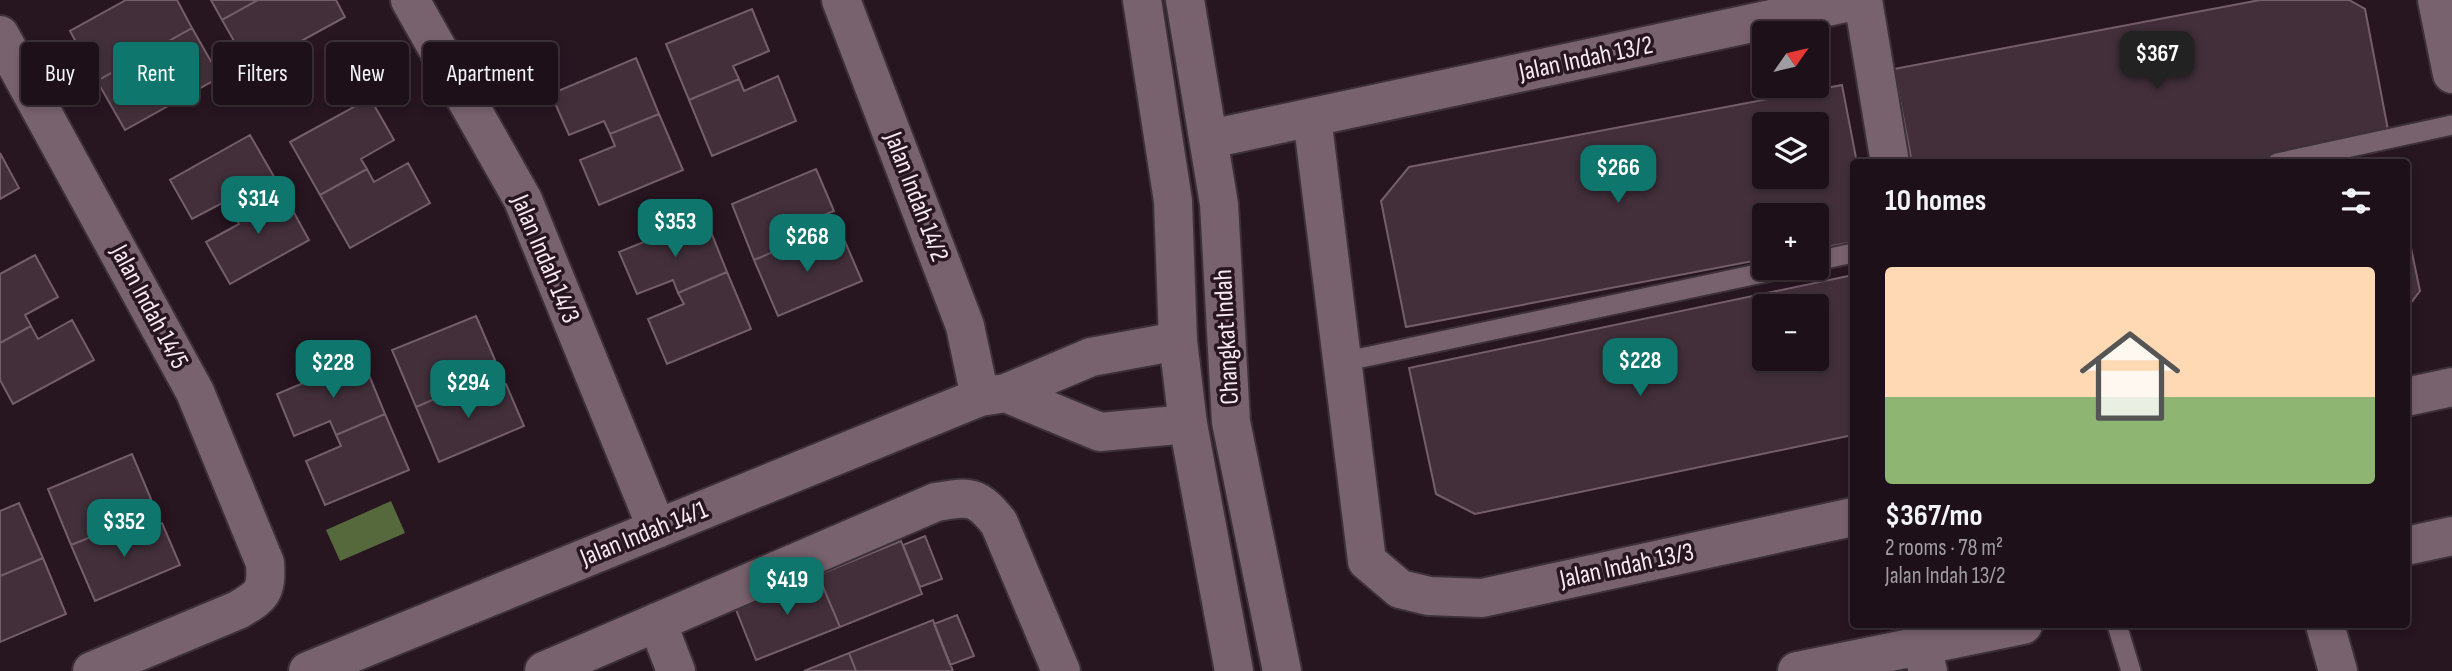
<!DOCTYPE html>
<html lang="en">
<head>
<meta charset="utf-8">
<style>
  :root { --surface:#1d1018; --page:#2a1e25; --text:#f1f3f6; --muted:#a09da2; --line:#3b3037; --accent:#0f766e }
  body { margin:0; font-family:"Sofia Sans Condensed",sans-serif; background:var(--page); color:var(--text); height:100vh; display:flex; flex-direction:column; font-size:26px; white-space:nowrap }
  * { box-sizing:border-box; margin:0 }
  p { font-size:23px; color:var(--muted) }
  .icon { flex:none; width:38px; height:38px; fill:none; stroke:currentColor; stroke-width:2; stroke-linecap:round; stroke-linejoin:round }
  .map { position:relative; flex:1; overflow:hidden }
  .panel { position:absolute; left:1850px; top:159px; width:560px; height:469px; display:flex; flex-direction:column; background:var(--surface); border-radius:7px; box-shadow:0 4px 10px #0003,0 0 0 2px var(--line) }
  .panel>* { flex:none }
  .banner { position:absolute; left:21px; top:42px; width:665px; height:63px; display:flex; gap:14px }
  .needle { width:46px; rotate:56deg }
  .fabs { position:absolute; left:1752px; top:21px; display:grid; gap:14px }
  .fabs a { display:grid; place-items:center; width:77px; height:77px; border-radius:7px; background:var(--surface); box-shadow:0 4px 10px #0003,0 0 0 2px var(--line); font-size:35px }
  .price { position:absolute; translate:-50% -60px; padding:0 16px; border-radius:14px; background:var(--accent); color:#fff; font-size:23px; line-height:46px; filter:drop-shadow(0 2px 4px #0008) }
  .price::after { content:''; position:absolute; left:50%; top:42px; width:21px; height:16px; margin-left:-10px; background:inherit; clip-path:polygon(0 0,100% 0,50% 100%) }
  .price.active { background:#222; color:#fff }
  ul { padding:0; list-style:none }
  li { display:grid; align-content:center; gap:14px; height:371px; padding:0 35px }
  li span { display:grid; place-items:center; height:217px; border-radius:7px; color:#555 }
  li>.icon { margin-inline-start:auto }
  span .icon { width:126px; height:126px; fill:#fffc; stroke-width:1 }
  li b { font-size:30px }
  h2 { display:flex; justify-content:space-between; align-items:center; height:84px; padding:0 35px; font-size:30px }
  .chip { padding:0 24px; border-radius:7px; background:var(--surface); box-shadow:0 4px 10px #0003,0 0 0 2px var(--line); font-size:24px; line-height:63px }
  .chip.active { background:var(--accent); color:#fff }
  .map>svg:first-child { display:block }
  .water { fill:#55693d }
  .building { fill:#422f3a; stroke:#745e6a; stroke-width:2; fill-rule:evenodd }
  .lines { fill:none; stroke-linecap:round; stroke-linejoin:round }
  .service-casing { stroke:#3d3138; stroke-width:23 }
  .minor-casing { stroke:#3d3138; stroke-width:42 }
  .tertiary-casing { stroke:#3d3138; stroke-width:42 }
  .service { stroke:#78626e; stroke-width:19 }
  .minor { stroke:#78626e; stroke-width:38 }
  .tertiary { stroke:#78626e; stroke-width:38 }
  .labels { text-anchor:middle; dominant-baseline:central; stroke-width:7; stroke-linejoin:round; paint-order:stroke }
  .street-label { font-size:26px; fill:#f6e9f0; stroke:#271520 }
</style>
</head>
<body>
<div class="map">
<svg width="2452" height="671" viewBox="0 0 2452 671">
  <rect width="100%" height="100%" fill="#271520"/>
  <path class="water" d="M391 501 405 533 340 561 326 530Z"/>
  <path class="building" d="M126 0H177L192 28 97 81 70 31Z
    M211 0H258L222 20Z
    M258 0H336L345 17 250 69 222 20Z
    M2260 0H2349L2365 9 2389 135 2243 163H1912L1894 69Z
    M752 9 769 51 733 66 739 79 689 100 666 44Z
    M192 28 220 77 125 130 97 81Z
    M636 58 659 114 610 134 604 121 569 135 551 94Z
    M778 76 796 121 712 156 689 100 739 79 744 91Z
    M1842 85 1857 163H1853V242L1816 249V215H1764V259L1406 327 1381 201 1409 167ZM1764 124H1816V177H1764Z
    M370 98 394 140 361 159 367 169 320 195 290 142Z
    M659 114 683 170 599 205 580 160 615 146 610 134Z
    M250 135 280 187 233 213 226 201 192 219 170 180Z
    M0 153 19 188 0 199Z
    M408 163 430 203 350 248 320 195 367 169 374 182Z
    M816 169 834 211 798 226 804 239 754 260 732 204Z
    M280 187 309 240 230 284 206 242 239 224 233 213Z
    M705 217 727 272 678 293 673 280 637 294 619 252Z
    M2406 224 2420 291 2406 309Z
    M843 237 862 281 778 316 754 260 804 239 808 251Z
    M35 255 58 297 25 315 31 326 0 343V274Z
    M727 272 751 329 667 364 648 319 684 304 678 293Z
    M1853 275V435L1475 514 1436 494 1409 368ZM1764 306H1816V359H1764Z
    M476 316 495 360 460 374 465 386 416 407 392 350Z
    M72 320 94 360 13 404 0 380V343L31 326 38 339Z
    M362 358 385 414 336 435 330 421 294 436 277 394Z
    M506 384 524 426 439 462 416 407 465 386 470 399Z
    M385 414 409 470 325 505 306 461 341 446 336 435Z
    M132 454 151 499 116 513 121 525 71 545 48 489Z
    M19 503 43 558 0 576V511Z
    M162 523 180 565 95 601 71 545 121 525 126 538Z
    M925 536 942 579 920 587 903 545Z
    M901 541 922 594 840 627 818 575Z
    M43 558 66 614 0 642V576Z
    M818 575 840 627 756 660 735 607Z
    M957 615 974 656 950 665 934 624Z
    M933 620 953 671H856L849 653Z
    M849 653 856 671H804Z"/>
  <g class="lines">
    <g class="service-casing">
      <path id="service" d="M2277 163 2452 125
        M1816 261 1853 253
        M1342 362 1786 268
        M2117 625 2131 671"/>
    </g>
    <g class="minor-casing">
      <path id="minor" d="M410 0 523 200 657 529
        M841 0 965 326 980 397
        M1863 0 1890 163
        M2437 0 2452 74
        M0 35 195 392 265 563C267 592 262 596 238 610L92 671
        M1312 117 1367 561 1400 589 1429 596 1482 598 1853 517
        M1210 139 1860 0
        M1006 393 1100 432 1188 424
        M2406 397 2452 387
        M657 622 676 671
        M2325 625 2338 671
        M1921 645 1928 671
        M308 671 980 397 1006 393 1091 357 1178 341
        M544 671 936 502C969 496 977 495 999 523L1061 671"/>
    </g>
    <g class="tertiary-casing">
      <path id="tertiary" d="M1142 0 1173 201 1178 341 1188 424 1234 671
        M1185 0 1219 204 1231 422 1282 671
        M2406 546 2452 536
        M1797 671 2023 625"/>
    </g>
    <use href="#service" class="service"/>
    <use href="#minor" class="minor"/>
    <use href="#tertiary" class="tertiary"/>
  </g>
  <g class="labels">
    <g class="street-label">
      <text transform="translate(1586 59) rotate(-12)">Jalan Indah 13/2</text>
      <text transform="translate(916 197) rotate(69)">Jalan Indah 14/2</text>
      <text transform="translate(545 259) rotate(67)">Jalan Indah 14/3</text>
      <text transform="translate(149 307) rotate(62)">Jalan Indah 14/5</text>
      <text transform="translate(1227 337) rotate(-93)">Changkat Indah</text>
      <text transform="translate(644 534) rotate(-22)">Jalan Indah 14/1</text>
      <text transform="translate(1627 566) rotate(-12)">Jalan Indah 13/3</text>
    </g>
  </g>
</svg>
<div class="fabs">
<a><svg class="needle" viewBox="-14 -14 28 28"><path d="M0-13l5 13h-10z" fill="#e53935"/><path d="M0 13l5-13h-10z" fill="#a09da2"/></svg></a>
<a><svg class="icon" aria-label="layers" viewBox="0 0 24 24"><path d="M12 4l9 5-9 5-9-5zM3 14l9 5 9-5"/></svg></a>
<a>+</a>
<a>−</a>
</div>
<b class="price active" style="left:2157px;top:91px">$367</b>
<b class="price" style="left:1618px;top:205px">$266</b>
<b class="price" style="left:258px;top:236px">$314</b>
<b class="price" style="left:675px;top:259px">$353</b>
<b class="price" style="left:807px;top:274px">$268</b>
<b class="price" style="left:1640px;top:398px">$228</b>
<b class="price" style="left:333px;top:400px">$228</b>
<b class="price" style="left:468px;top:420px">$294</b>
<b class="price" style="left:124px;top:559px">$352</b>
<b class="price" style="left:787px;top:617px">$419</b>
<div class="banner">
<a class="chip">Buy</a>
<a class="chip active">Rent</a>
<a class="chip">Filters</a>
<a class="chip">New</a>
<a class="chip">Apartment</a>
</div>
<section class="panel">
<h2>10 homes<svg class="icon" aria-label="filters" viewBox="0 0 24 24"><path d="M4 7h16M4 17h16"/><circle cx="9" cy="7" r="2"/><circle cx="15" cy="17" r="2"/></svg></h2>
<ul>
<li><span style="background:linear-gradient(#ffd9b3 60%,#8fb573 0)"><svg class="icon" aria-label="home" viewBox="0 0 24 24"><path d="M3 11l9-7 9 7M6 9v11h12V9"/></svg></span><div><b>$367/mo</b><p>2 rooms · 78 m²</p><p>Jalan Indah 13/2</p></div></li>
</ul>
</section>
</div>
</body>
</html>
